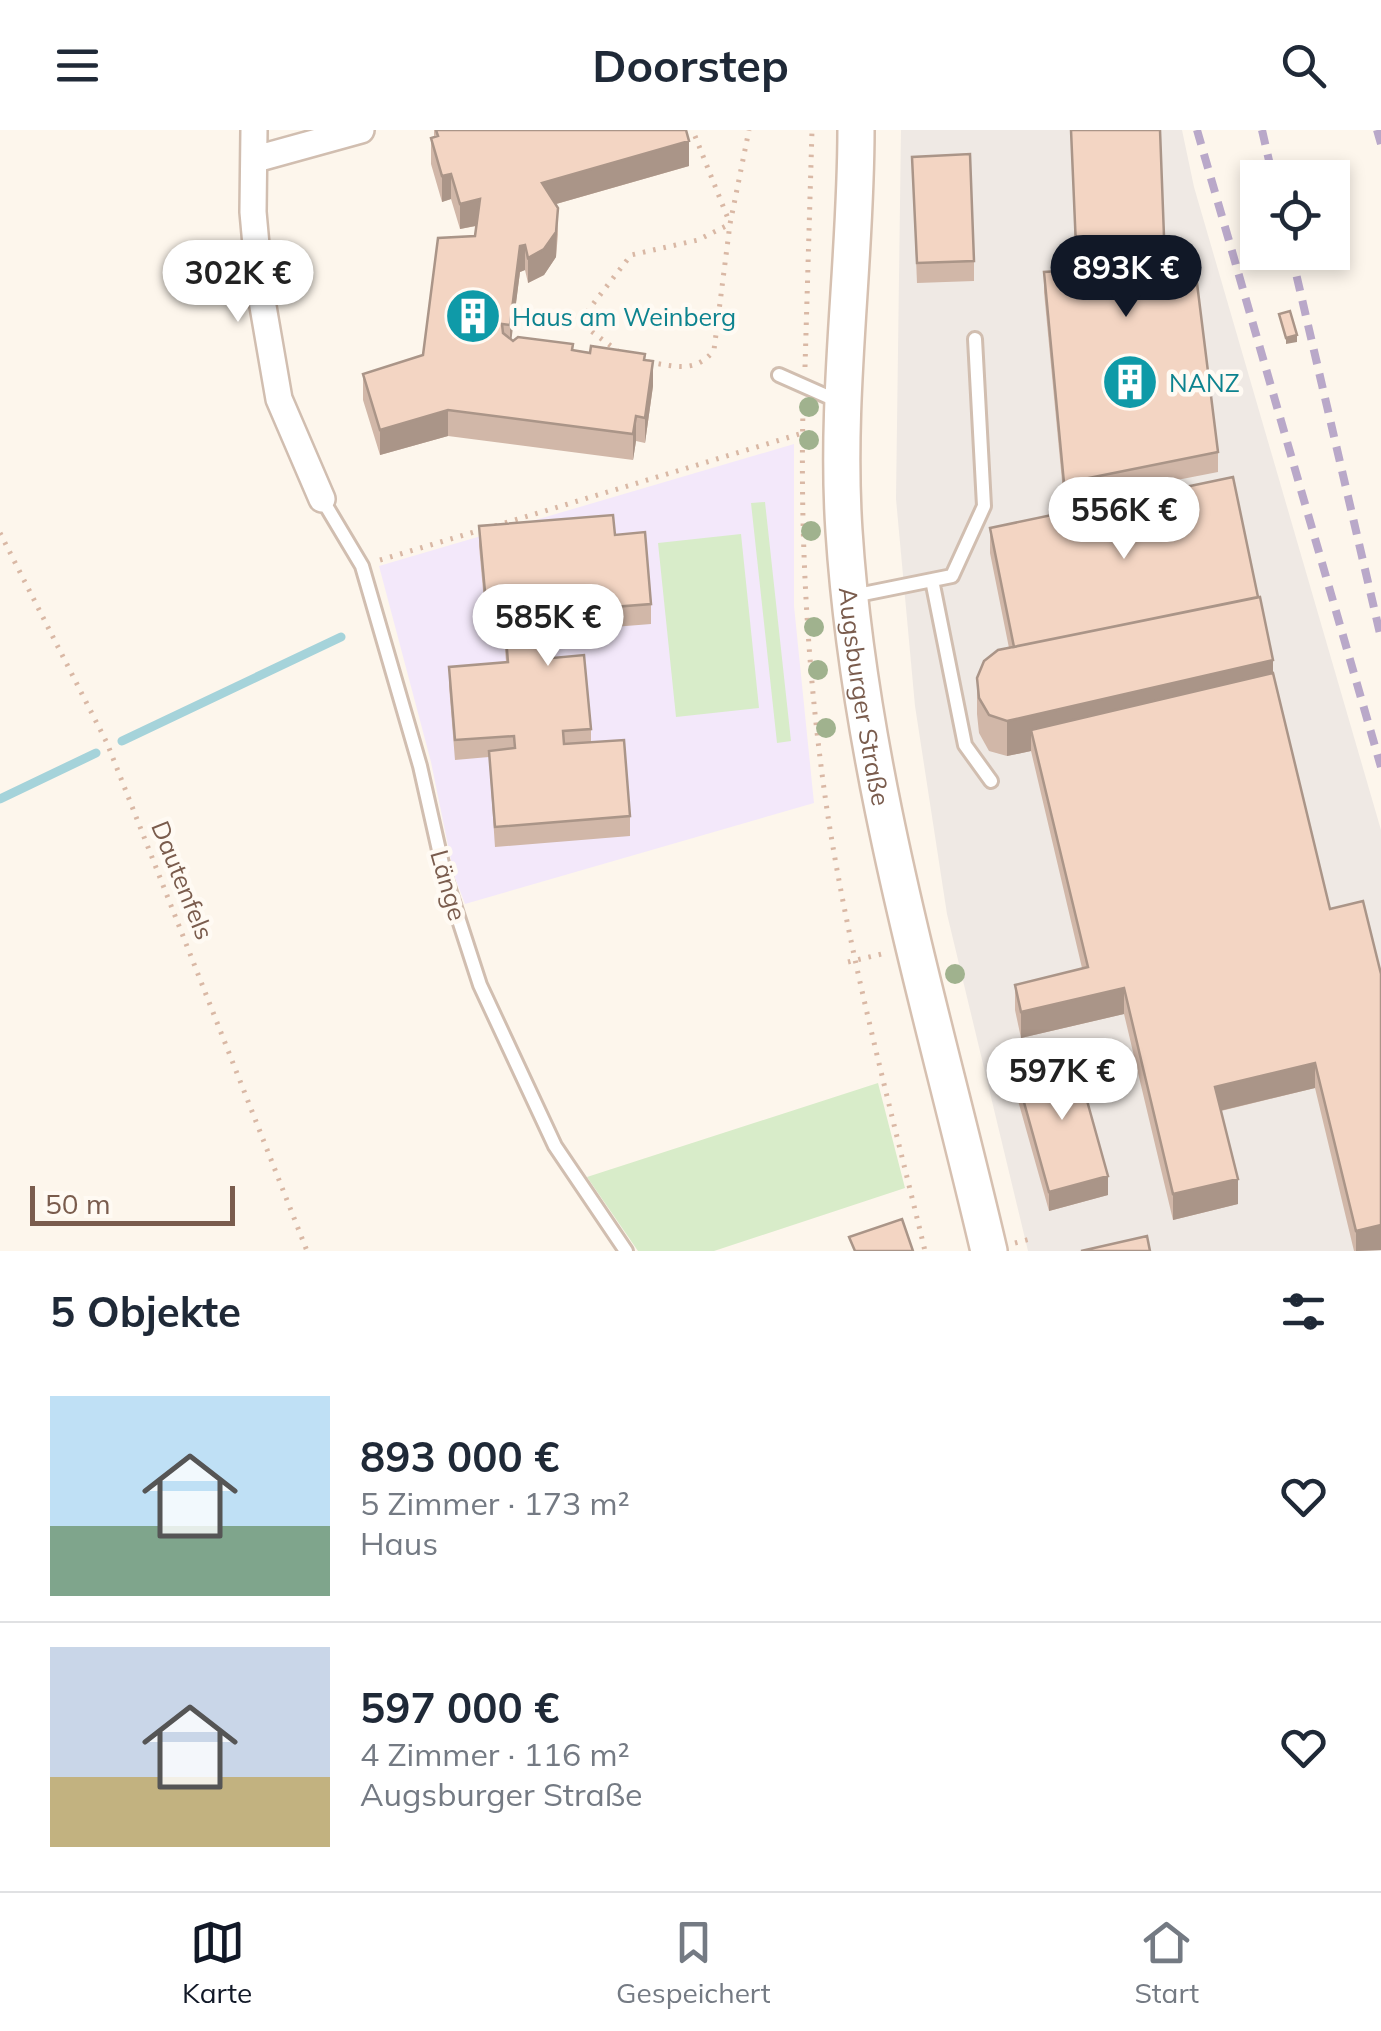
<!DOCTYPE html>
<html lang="de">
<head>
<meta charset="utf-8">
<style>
  :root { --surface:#fff; --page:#f6f6f7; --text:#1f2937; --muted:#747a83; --line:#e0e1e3; --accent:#111827 }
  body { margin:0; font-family:Mulish,sans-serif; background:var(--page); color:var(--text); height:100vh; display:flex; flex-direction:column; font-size:38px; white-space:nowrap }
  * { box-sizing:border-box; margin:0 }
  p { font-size:32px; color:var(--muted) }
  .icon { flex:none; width:55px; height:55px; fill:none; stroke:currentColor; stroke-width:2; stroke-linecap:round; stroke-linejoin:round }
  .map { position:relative; height:1121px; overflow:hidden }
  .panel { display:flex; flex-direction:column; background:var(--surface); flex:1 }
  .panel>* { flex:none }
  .fabs { position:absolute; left:1240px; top:30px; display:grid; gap:20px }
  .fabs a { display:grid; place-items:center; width:110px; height:110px; border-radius:0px; background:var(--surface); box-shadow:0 5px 15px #0003; font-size:50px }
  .scale { position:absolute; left:30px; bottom:25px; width:205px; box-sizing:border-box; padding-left:10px; border:5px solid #7a5c4d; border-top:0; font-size:28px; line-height:35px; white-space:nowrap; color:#7a5c4d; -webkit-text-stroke:8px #fffaf3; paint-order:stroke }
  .price { position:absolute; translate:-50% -85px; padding:0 22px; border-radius:35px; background:#fff; color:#222; font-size:32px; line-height:65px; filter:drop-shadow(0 2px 5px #0008) }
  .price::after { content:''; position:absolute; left:50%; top:60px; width:30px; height:22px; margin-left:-15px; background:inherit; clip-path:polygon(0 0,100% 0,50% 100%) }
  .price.current { background:var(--accent); color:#fff }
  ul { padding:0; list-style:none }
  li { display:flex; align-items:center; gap:30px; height:250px; padding:0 50px }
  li+li { border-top:2px solid var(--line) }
  li span { display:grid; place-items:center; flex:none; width:280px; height:200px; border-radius:0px; color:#555 }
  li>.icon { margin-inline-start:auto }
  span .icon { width:120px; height:120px; fill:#fffc; stroke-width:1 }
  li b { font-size:42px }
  h2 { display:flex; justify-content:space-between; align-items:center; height:120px; padding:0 50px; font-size:42px }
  header { display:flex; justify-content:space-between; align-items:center; height:130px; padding:0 50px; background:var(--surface); font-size:45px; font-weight:700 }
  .tabs { display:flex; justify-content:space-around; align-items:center; height:140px; border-top:2px solid var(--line); background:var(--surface); font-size:28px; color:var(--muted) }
  .tabs a { display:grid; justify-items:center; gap:5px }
  .tabs .current { color:var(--accent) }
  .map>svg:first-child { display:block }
  .industrial { fill:#efe9e4 }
  .education { fill:#f3e8fa }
  .green { fill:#d8ecc9 }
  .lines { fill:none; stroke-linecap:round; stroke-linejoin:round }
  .stream { stroke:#a5d3da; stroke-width:9 }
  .lane-casing { stroke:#d1beb0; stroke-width:18 }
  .street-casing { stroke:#d1beb0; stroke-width:30 }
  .secondary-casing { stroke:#d6c0b0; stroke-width:40 }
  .path { stroke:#d9b8a5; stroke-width:5; stroke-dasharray:2.5 8; stroke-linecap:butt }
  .lane { stroke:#fff; stroke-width:12 }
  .street { stroke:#fff; stroke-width:25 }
  .secondary { stroke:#fff; stroke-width:35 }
  .rail { stroke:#b9a8c9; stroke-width:8; stroke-dasharray:15 10; stroke-linecap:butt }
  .tree { fill:#a0b28e }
  .wall { fill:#d1b7a8 }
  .shaded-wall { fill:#aa9588 }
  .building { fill:#f3d5c3; stroke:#aa9588; stroke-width:2.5 }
  .labels { text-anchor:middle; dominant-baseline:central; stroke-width:9; stroke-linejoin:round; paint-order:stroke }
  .culture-label { font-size:25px; fill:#0d838f; stroke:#fffaf3; text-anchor:start }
  .street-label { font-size:25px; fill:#7a5c4d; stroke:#fffaf3 }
</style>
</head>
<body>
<header><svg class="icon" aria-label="menu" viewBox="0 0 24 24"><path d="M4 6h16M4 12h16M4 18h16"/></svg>Doorstep<svg class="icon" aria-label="search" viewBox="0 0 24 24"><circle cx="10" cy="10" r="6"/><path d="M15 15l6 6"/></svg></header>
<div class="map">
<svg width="1381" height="1121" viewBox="0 0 1381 1121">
  <rect width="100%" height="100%" fill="#fdf6ec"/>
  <path class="industrial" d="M901 0H1182L1194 57 1381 700V1121H1028L947 784 915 576 896 369Z"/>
  <path class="education" d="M794 314V476L814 673 465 774 454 745 431 632 379 436Z"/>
  <path class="green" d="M765 372 791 611 777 613 751 373Z
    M741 404 759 578 676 587 658 413Z
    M878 953 905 1058 714 1121H638L587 1047Z"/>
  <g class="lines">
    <path class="stream" d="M122 611 341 507
      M0 669 96 623"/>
    <g class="lane-casing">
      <path id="lane" d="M779 245 840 272
        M322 369 362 436 420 636 445 747 480 855 555 1016 626 1121
        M932 450 965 615 991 651
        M853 466 952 446 984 376 975 209"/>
    </g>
    <g class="street-casing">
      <path id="street" d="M254 0 253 82 260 159 279 269 322 369
        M256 29 361 0"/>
    </g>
    <g class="secondary-casing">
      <g id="secondary">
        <path id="s1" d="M856 0C856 134 835 267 844 401 860 647 933 882 989 1121"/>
      </g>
    </g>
    <path class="path" d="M695 6 729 91
      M619 222 579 192 631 125 698 110 730 94
      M648 232C674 236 696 244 714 220L730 94 749 0
      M805 237 812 0
      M803 278C800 416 808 556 829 693 852 837 891 979 925 1121
      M495 396 803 303
      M0 403 107 613 307 1121
      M380 430 484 399
      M848 832 886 823
      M1015 1113 1034 1108"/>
    <use href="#lane" class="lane"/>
    <use href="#street" class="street"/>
    <use href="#secondary" class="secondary"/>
    <path class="rail" d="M1197 0 1381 637
      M1262 0 1273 48
      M1377 0 1381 14
      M1291 122 1381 508"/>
  </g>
  <g class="tree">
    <circle cx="809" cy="277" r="10"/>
    <circle cx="809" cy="310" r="10"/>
    <circle cx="811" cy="401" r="10"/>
    <circle cx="814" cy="497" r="10"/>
    <circle cx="818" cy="540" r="10"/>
    <circle cx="826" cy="598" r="10"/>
    <circle cx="955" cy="844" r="10"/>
  </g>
  <path class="wall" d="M434 0H686L689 36 556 74 558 104 556 127 544 145 528 153 525 140 520 142 511 209 513 211 645 230 653 256 645 313 636 311 633 330 448 306 380 325 363 270V244L423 225 475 106 476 96 460 99 451 69 442 72 431 34V8L434 7Z
    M1071 0H1160L1165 133 1218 322V342L1064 372 1044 162V142L1076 140Z
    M912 27 974 131V151L917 153Z
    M479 396 615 405 651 474V494L551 502 553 528 591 599V612L630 686V706L495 717 489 627 455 630 449 556V537L506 532 503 491 486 493 479 416Z
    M990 398 1273 543 1381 1120 1354 1121 1315 958 1221 981 1238 1074 1173 1090 1124 884 1021 908 1015 880V855L1082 838 1031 621 1007 626 989 621 979 603 977 584V548L1009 518 990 423Z
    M1015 940 1108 1065 1049 1081 1015 960Z"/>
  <path class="shaded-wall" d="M689 11V36L542 78V53Z
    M451 44V69L442 72V46Z
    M480 69V95L460 99V74Z
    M558 78 556 127 544 145 528 153V128Z
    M525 115V140L520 142 510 221V195L520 116Z
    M1297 205V212L1286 214V208Z
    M653 231V256L645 313V288Z
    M448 280V306L380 325V300Z
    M636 286V311L633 330V304Z
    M1273 530V566L1031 600V621L1007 626V591Z
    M1124 858V884L1021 908V882Z
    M1315 933V958L1215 982V957Z
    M1108 1046V1065L1049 1081V1062Z
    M1238 1049V1074L1173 1090V1064Z
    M1381 1095V1120L1356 1121V1101Z"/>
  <path class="building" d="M436 0H686L689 11 542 53 558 78 556 102 544 119 528 128 525 115 520 116 510 195 502 194 503 203 513 211 518 207 573 214 572 220 590 223 591 216 645 224 644 230 653 231 645 288 636 286 633 304 448 280 380 300 363 244 423 225 438 108 475 106 480 69 460 74 451 44 442 46 431 8 438 6Z
    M1071 0H1160L1165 133 1194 129 1218 322 1064 353 1044 142 1077 140Z
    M970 24 974 131 917 133 912 27Z
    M1290 181 1297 205 1286 208 1279 184Z
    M1233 347 1258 467 1014 517 990 398Z
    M613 385 615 405 645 402 651 474 549 482 553 528 584 525 591 599 563 601 564 614 624 610 630 686 495 697 489 621 515 618 514 606 455 610 449 537 508 532 503 471 486 473 479 396Z
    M1260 467 1273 530 1007 591 989 585 979 568 977 548 984 531 998 520Z
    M1273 543 1330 779 1363 771 1381 844V1095L1356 1101 1315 933 1215 957 1238 1049 1173 1064 1124 858 1021 882 1015 855 1088 837 1031 600Z
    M1074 924 1108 1046 1049 1062 1015 940Z
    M902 1089 913 1121H855L849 1107Z
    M1147 1106 1150 1121H1081Z"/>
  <defs>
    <g id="building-disc" transform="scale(2.875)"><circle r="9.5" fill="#0f9aa8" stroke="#fffaf3"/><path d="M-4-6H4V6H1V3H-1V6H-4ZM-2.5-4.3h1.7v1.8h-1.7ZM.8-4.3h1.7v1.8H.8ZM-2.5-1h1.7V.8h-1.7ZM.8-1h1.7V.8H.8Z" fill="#fff"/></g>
  </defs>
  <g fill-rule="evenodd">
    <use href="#building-disc" x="473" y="186"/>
    <use href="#building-disc" x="1130" y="252"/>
  </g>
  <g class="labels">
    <g class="culture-label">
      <text x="512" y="186">Haus am Weinberg</text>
      <text x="1169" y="252">NANZ</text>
    </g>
    <g class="street-label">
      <text stroke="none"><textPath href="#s1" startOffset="568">Augsburger Straße</textPath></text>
      <text transform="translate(183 750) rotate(68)">Dautenfels</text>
      <text transform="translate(449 755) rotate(74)">Länge</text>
    </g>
  </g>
</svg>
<div class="fabs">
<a><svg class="icon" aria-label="locate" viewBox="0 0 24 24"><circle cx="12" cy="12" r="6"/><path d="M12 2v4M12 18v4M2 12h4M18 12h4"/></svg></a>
</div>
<div class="scale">50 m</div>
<b class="price current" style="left:1126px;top:190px">893K €</b>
<b class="price" style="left:238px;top:195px">302K €</b>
<b class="price" style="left:1124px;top:432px">556K €</b>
<b class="price" style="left:548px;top:539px">585K €</b>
<b class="price" style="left:1062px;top:993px">597K €</b>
</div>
<section class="panel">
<h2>5 Objekte<svg class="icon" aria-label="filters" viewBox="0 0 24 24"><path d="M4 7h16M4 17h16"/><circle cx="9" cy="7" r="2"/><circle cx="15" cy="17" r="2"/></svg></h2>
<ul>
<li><span style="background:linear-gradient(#bfe0f5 65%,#7fa58c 0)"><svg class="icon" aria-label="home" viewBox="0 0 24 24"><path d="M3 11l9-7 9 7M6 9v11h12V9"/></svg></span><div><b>893 000 €</b><p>5 Zimmer · 173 m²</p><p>Haus</p></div><svg class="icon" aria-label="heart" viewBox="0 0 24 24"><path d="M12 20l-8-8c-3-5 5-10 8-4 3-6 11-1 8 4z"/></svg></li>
<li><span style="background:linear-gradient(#c9d6e8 65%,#c2b280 0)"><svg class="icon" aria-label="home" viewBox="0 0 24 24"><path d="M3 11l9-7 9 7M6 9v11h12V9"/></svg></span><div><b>597 000 €</b><p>4 Zimmer · 116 m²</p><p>Augsburger Straße</p></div><svg class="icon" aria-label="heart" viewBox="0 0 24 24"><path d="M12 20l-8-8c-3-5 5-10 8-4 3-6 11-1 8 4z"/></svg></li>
</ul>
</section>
<nav class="tabs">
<a class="current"><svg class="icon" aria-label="map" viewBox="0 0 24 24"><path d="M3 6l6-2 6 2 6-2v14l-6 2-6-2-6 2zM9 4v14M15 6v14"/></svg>Karte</a>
<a><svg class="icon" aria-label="saved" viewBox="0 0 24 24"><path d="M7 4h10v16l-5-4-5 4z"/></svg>Gespeichert</a>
<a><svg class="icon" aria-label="home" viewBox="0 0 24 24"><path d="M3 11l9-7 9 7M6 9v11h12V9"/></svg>Start</a>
</nav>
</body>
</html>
